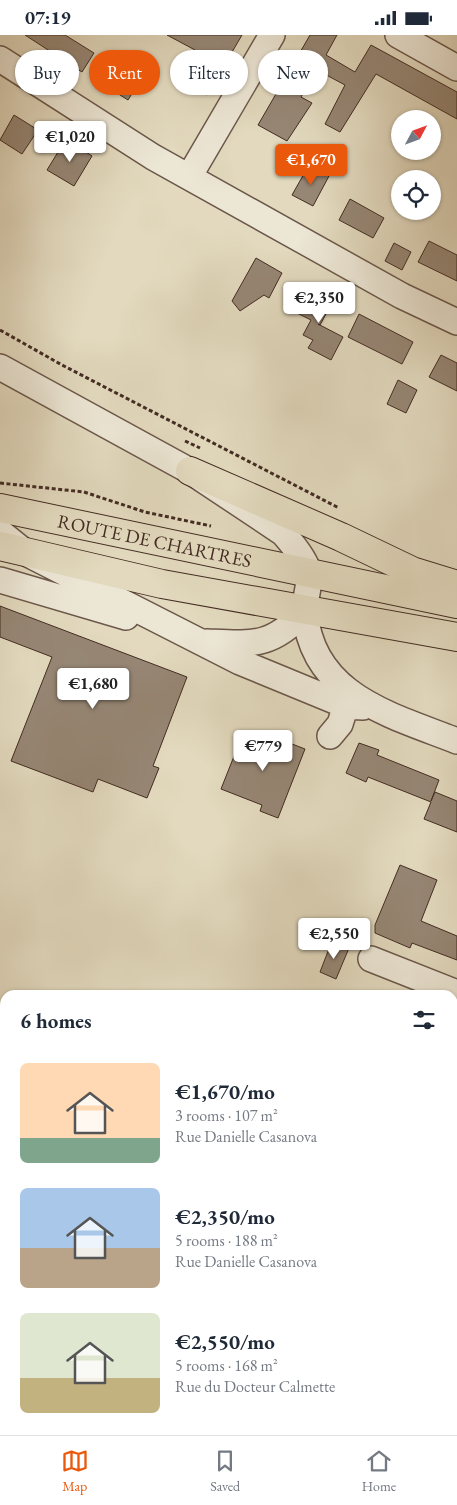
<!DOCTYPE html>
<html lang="en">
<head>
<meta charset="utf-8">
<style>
  :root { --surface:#fff; --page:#f6f6f7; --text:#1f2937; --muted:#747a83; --line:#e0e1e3; --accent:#ea580c }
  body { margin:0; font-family:"EB Garamond",serif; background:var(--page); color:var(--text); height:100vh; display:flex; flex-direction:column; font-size:19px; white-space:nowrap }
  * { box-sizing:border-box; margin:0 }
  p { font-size:16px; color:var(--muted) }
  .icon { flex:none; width:28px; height:28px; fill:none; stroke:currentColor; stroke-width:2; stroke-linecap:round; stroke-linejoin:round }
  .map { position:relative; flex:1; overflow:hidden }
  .drawer { position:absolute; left:0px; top:955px; width:458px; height:445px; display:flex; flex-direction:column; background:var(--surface); border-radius:15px 15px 0 0; box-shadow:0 1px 4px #0004 }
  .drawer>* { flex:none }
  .banner { position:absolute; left:15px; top:15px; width:428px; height:45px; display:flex; gap:10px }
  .needle { width:32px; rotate:49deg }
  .fabs { position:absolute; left:391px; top:75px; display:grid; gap:10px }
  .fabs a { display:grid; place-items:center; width:50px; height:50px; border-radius:50%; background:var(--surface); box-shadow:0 1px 4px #0004; font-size:25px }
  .price { position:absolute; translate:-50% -42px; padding:0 11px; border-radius:5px; background:#fff; color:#222; font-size:16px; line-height:32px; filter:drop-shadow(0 1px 2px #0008) }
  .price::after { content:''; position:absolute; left:50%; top:30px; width:15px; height:11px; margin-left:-8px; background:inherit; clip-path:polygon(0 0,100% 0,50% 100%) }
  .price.current { background:var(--accent); color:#fff }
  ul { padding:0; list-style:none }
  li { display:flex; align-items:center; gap:15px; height:125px; padding:0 20px }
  li span { display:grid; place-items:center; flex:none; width:140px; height:100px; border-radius:8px; color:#555 }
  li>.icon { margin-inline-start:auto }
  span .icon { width:60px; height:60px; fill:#fffc; stroke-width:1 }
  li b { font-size:21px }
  h2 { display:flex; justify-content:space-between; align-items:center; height:60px; padding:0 20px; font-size:21px }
  .tag { padding:0 18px; border-radius:22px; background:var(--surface); box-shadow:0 1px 4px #0004; font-size:18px; line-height:45px }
  .tag.current { background:var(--accent); color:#fff }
  .status { display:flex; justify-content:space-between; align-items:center; height:35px; padding:0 25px; background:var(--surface); direction:ltr }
  .status svg { height:14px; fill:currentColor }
  .dock { display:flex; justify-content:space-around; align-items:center; height:70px; border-top:1px solid var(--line); background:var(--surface); font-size:14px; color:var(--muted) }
  .dock a { display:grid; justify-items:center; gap:2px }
  .dock .current { color:var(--accent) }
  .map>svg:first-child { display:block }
  .building { fill:#968674; stroke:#432c23 }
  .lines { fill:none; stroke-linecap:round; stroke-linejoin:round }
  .minor-casing { stroke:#6b574a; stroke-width:28 }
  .major-casing { stroke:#432c23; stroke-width:30 }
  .path { stroke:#432c23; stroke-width:3; stroke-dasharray:4 2.5; stroke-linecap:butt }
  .minor { stroke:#ece6d5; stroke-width:25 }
  .major { stroke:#e2d9be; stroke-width:28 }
  .rail-casing { stroke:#432c23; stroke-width:5.5 }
  .rail { stroke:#ece6d5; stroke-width:4; stroke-dasharray:11; stroke-linecap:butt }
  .labels { text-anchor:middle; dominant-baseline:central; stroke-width:4.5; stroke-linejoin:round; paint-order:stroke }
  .street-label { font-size:19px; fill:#432c23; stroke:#ece6d5 }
</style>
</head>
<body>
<div class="status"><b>07:19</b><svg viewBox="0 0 49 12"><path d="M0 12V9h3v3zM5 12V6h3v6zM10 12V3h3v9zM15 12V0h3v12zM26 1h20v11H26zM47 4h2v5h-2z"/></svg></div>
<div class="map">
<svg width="457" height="1400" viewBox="0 0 457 1400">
  <rect width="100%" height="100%" fill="#e2d9be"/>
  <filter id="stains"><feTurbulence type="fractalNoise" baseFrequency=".004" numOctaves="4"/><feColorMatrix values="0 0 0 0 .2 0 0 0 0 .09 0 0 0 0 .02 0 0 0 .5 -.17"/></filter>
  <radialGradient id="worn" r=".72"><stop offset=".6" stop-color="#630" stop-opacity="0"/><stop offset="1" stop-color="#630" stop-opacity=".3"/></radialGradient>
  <path class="building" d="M25 0H65L94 18 82 37Z
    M167 0H242L207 60 178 43 195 15Z
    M310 0H337L326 20 355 37 371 10 457 57V84L376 39 340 97 325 89 345 50 317 35 301 62 312 68 287 106 258 90Z
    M126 25 146 36 128 65 109 53Z
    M14 80 38 95 22 119 0 105Z
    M66 104 92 121 74 151 47 135Z
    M309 130 329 141 313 171 292 160Z
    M350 164 384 183 373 203 339 185Z
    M429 206 457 220V246L418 227Z
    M394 208 411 217 402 235 385 226Z
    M256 223 282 238 269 263 264 260 240 276 232 266Z
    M309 252 333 266 320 290 318 289 343 302 331 325 308 313 313 305 303 300 311 285 295 277Z
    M359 279 413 307 402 329 348 302Z
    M441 320 457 328V356L429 342Z
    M398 345 417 355 406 378 387 369Z
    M0 571 187 642 153 731 159 733 147 763 98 744 93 757 11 726 52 622 0 602Z
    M244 696 285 712 287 707 305 714 278 783 260 776 262 770 221 754Z
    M359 708 379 715 377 720 439 745 431 766 435 757 457 766V797L424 784 431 767 368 742 366 747 346 738Z
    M400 830 437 845 421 886 457 901V925L412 908 410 913 375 898V890Z
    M332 906 349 913 336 944 320 937Z"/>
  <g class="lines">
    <g class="minor-casing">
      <path id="minor" d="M398 0 457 33
        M0 24 153 122 402 261 457 287
        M189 142 272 0
        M0 332 190 436 283 498C291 507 307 527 309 539 310 552 304 565 305 577 312 661 391 680 457 706
        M0 497 26 518 240 627 347 671 363 672
        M0 545 126 582
        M207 607C253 609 272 612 305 576
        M330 701 340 689 350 657
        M371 924 457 958
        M0 1018 5 1020
        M452 1159 457 1154"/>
    </g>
    <g class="major-casing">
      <g id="major">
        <path d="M190 436 341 502 412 536 457 550"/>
        <path id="s1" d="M0 473 457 569"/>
        <path d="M0 511 162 549 457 602"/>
      </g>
    </g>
    <path class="path" d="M0 295 62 330 339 473
      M185 406 200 413
      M0 448 84 457 145 477 211 491"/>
    <use href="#minor" class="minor"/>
    <use href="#major" class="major"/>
    <g class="rail-casing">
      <path id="rail" d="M0 1315 5 1317
        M0 1327 5 1329
        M0 1345 5 1346
        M0 1356 5 1357
        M137 1395 154 1400
        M174 1395 191 1400
        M231 1395 247 1400
        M283 1395 300 1400"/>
    </g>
    <use href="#rail" class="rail"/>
  </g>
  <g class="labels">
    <g class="street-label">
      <text stroke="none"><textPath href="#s1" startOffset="158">ROUTE DE CHARTRES</textPath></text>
    </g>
  </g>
  <rect width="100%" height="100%" filter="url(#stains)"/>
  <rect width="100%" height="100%" fill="url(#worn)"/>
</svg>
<div class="fabs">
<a><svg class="needle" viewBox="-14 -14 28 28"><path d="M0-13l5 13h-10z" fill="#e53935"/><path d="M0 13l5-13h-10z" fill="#747a83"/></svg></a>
<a><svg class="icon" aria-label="locate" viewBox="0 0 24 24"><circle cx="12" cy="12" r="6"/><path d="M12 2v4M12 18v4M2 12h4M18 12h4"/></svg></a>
</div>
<b class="price" style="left:70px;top:128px">€1,020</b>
<b class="price current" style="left:311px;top:151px">€1,670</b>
<b class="price" style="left:319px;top:289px">€2,350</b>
<b class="price" style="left:93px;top:675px">€1,680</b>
<b class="price" style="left:263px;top:737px">€779</b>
<b class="price" style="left:334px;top:925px">€2,550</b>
<div class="banner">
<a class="tag">Buy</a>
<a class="tag current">Rent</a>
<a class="tag">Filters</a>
<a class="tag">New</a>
</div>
<section class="drawer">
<h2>6 homes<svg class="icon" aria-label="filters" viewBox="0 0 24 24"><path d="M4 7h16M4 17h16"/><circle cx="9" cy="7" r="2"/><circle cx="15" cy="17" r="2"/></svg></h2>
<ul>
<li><span style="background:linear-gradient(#ffd9b3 75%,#7fa58c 0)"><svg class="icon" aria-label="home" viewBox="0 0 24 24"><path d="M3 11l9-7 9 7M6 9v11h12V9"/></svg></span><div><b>€1,670/mo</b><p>3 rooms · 107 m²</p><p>Rue Danielle Casanova</p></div></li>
<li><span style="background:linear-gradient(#a9c7e8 60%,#b9a48a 0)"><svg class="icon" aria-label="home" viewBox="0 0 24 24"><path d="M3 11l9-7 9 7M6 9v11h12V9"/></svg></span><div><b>€2,350/mo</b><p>5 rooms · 188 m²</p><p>Rue Danielle Casanova</p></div></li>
<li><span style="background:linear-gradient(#dfe7d0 65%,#c2b280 0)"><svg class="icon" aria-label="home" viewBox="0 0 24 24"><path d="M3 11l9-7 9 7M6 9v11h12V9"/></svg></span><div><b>€2,550/mo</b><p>5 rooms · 168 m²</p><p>Rue du Docteur Calmette</p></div></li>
</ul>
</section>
</div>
<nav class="dock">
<a class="current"><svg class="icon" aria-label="map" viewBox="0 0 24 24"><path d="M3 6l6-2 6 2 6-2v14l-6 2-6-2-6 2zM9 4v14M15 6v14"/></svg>Map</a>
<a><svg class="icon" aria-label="saved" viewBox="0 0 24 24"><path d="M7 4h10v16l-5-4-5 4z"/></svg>Saved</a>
<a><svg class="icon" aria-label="home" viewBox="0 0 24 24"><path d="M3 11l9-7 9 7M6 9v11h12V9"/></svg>Home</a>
</nav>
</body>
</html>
